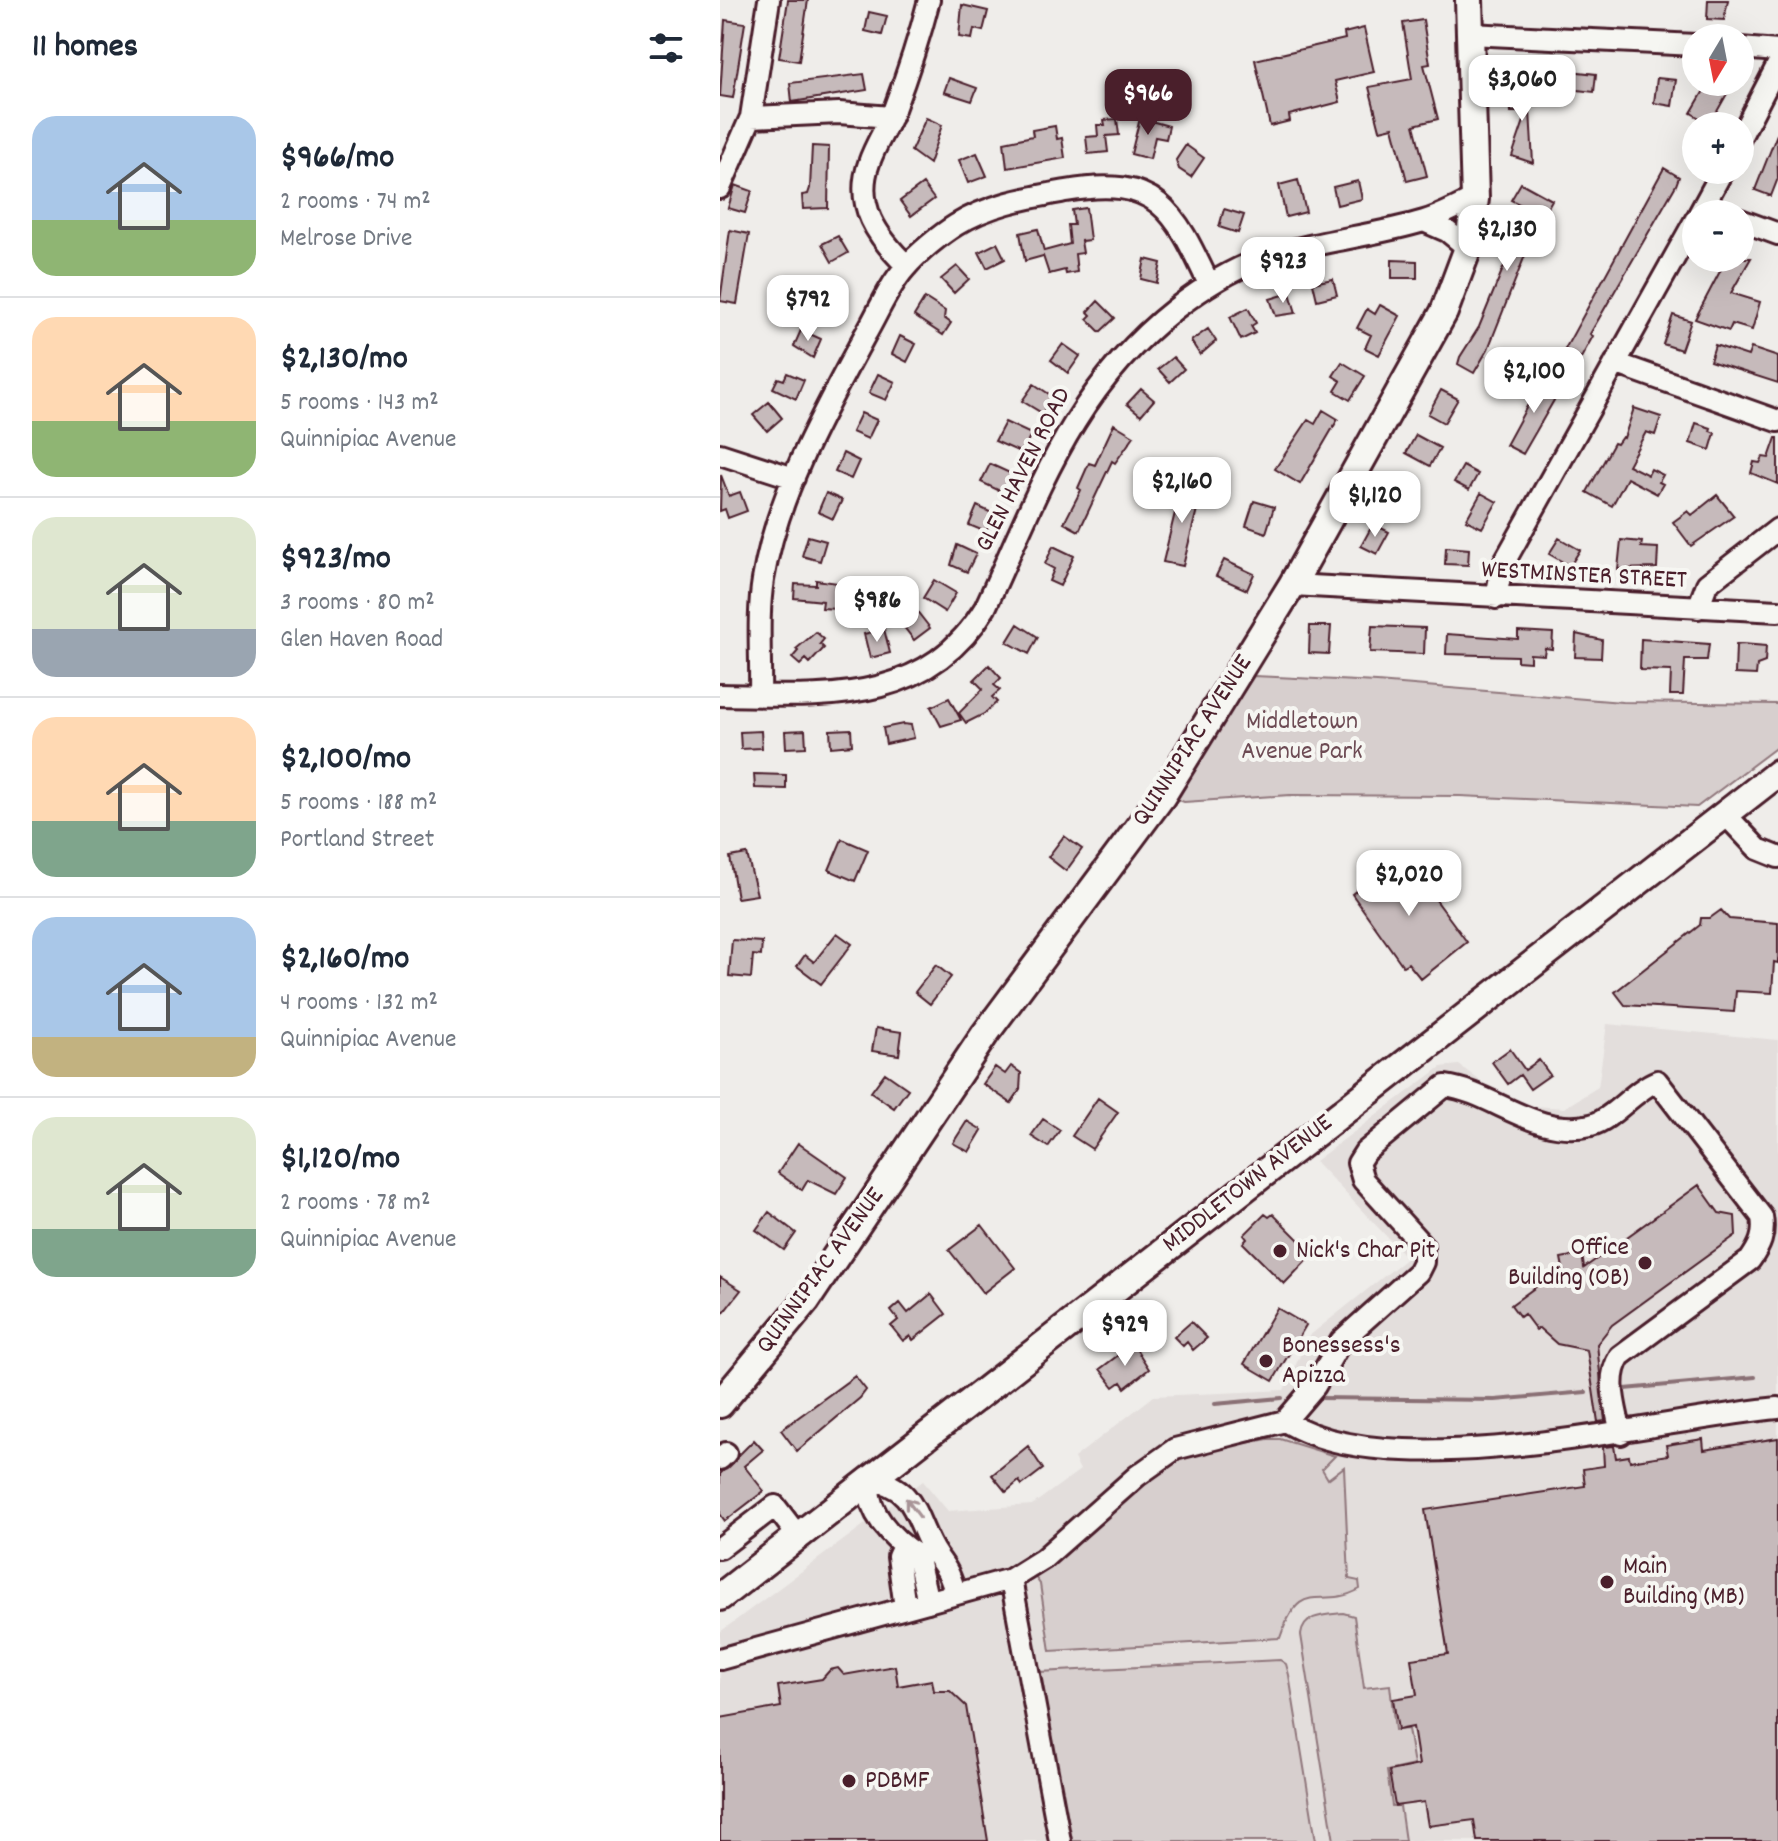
<!DOCTYPE html>
<html lang="en">
<head>
<meta charset="utf-8">
<style>
  :root { --surface:#fff; --page:#f6f6f7; --text:#1f2937; --muted:#747a83; --line:#e0e1e3; --accent:#4a1f2b }
  body { margin:0; font-family:Dekko,sans-serif; background:var(--page); color:var(--text); height:100vh; display:flex; flex-direction:column; font-size:30px; white-space:nowrap }
  * { box-sizing:border-box; margin:0 }
  p { font-size:26px; color:var(--muted) }
  .icon { flex:none; width:44px; height:44px; fill:none; stroke:currentColor; stroke-width:2; stroke-linecap:round; stroke-linejoin:round }
  .map { position:relative; flex:1; overflow:hidden }
  .sheet { display:flex; flex-direction:column; background:var(--surface); width:720px }
  .sheet>* { flex:none }
  .needle { width:52px; rotate:190deg }
  .controls { position:absolute; left:962px; top:24px; display:grid; gap:16px }
  .controls a { display:grid; place-items:center; width:72px; height:72px; border-radius:50%; background:var(--surface); box-shadow:0 8px 32px #0002; font-size:40px }
  .price { position:absolute; translate:-50% -68px; padding:0 18px; border-radius:16px; background:#fff; color:#222; font-size:26px; line-height:52px; filter:drop-shadow(0 2px 4px #0008) }
  .price::after { content:''; position:absolute; left:50%; top:48px; width:24px; height:18px; margin-left:-12px; background:inherit; clip-path:polygon(0 0,100% 0,50% 100%) }
  .price.on { background:var(--accent); color:#fff }
  ul { padding:0; list-style:none }
  li { display:flex; align-items:center; gap:24px; height:200px; padding:0 32px }
  li+li { border-top:2px solid var(--line) }
  li span { display:grid; place-items:center; flex:none; width:224px; height:160px; border-radius:24px; color:#555 }
  li>.icon { margin-inline-start:auto }
  span .icon { width:96px; height:96px; fill:#fffc; stroke-width:1 }
  li b { font-size:34px }
  h2 { display:flex; justify-content:space-between; align-items:center; height:96px; padding:0 32px; font-size:34px }
  main { display:flex; flex:1; min-height:0 }
  .map>svg:first-child { display:block }
  .built { fill:#e3dedc }
  .green { fill:#d7cfce; stroke:#90777c; stroke-width:2 }
  .lines { fill:none; stroke-linecap:round; stroke-linejoin:round }
  .stream { stroke:#8a6f74; stroke-width:4 }
  .building { fill:#c6babb; stroke:#4a1f2b; stroke-width:2 }
  .minor-casing { stroke:#4a1f2b; stroke-width:26 }
  .major-casing { stroke:#4a1f2b; stroke-width:32 }
  .minor { stroke:#f6f6f2; stroke-width:20 }
  .major { stroke:#f6f6f2; stroke-width:26 }
  .oneway { stroke:#a99598 }
  .poi-dot { fill:#4a1f2b; stroke:#f6f6f2; stroke-width:3 }
  .labels { text-anchor:middle; dominant-baseline:central; stroke-width:8; stroke-linejoin:round; paint-order:stroke }
  .street-label { font-size:26px; fill:#4a1f2b; stroke:#f6f6f2 }
  .park-label { font-size:26px; fill:#6d4b54; stroke:#f6f6f2 }
  .poi-label { font-size:26px; fill:#4a1f2b; stroke:#f6f6f2; text-anchor:start }
</style>
</head>
<body>
<main>
<section class="sheet">
<h2>11 homes<svg class="icon" aria-label="filters" viewBox="0 0 24 24"><path d="M4 7h16M4 17h16"/><circle cx="9" cy="7" r="2"/><circle cx="15" cy="17" r="2"/></svg></h2>
<ul>
<li><span style="background:linear-gradient(#a9c7e8 65%,#8fb573 0)"><svg class="icon" aria-label="home" viewBox="0 0 24 24"><path d="M3 11l9-7 9 7M6 9v11h12V9"/></svg></span><div><b>$966/mo</b><p>2 rooms · 74 m²</p><p>Melrose Drive</p></div></li>
<li><span style="background:linear-gradient(#ffd9b3 65%,#8fb573 0)"><svg class="icon" aria-label="home" viewBox="0 0 24 24"><path d="M3 11l9-7 9 7M6 9v11h12V9"/></svg></span><div><b>$2,130/mo</b><p>5 rooms · 143 m²</p><p>Quinnipiac Avenue</p></div></li>
<li><span style="background:linear-gradient(#dfe7d0 70%,#9aa5b1 0)"><svg class="icon" aria-label="home" viewBox="0 0 24 24"><path d="M3 11l9-7 9 7M6 9v11h12V9"/></svg></span><div><b>$923/mo</b><p>3 rooms · 80 m²</p><p>Glen Haven Road</p></div></li>
<li><span style="background:linear-gradient(#ffd9b3 65%,#7fa58c 0)"><svg class="icon" aria-label="home" viewBox="0 0 24 24"><path d="M3 11l9-7 9 7M6 9v11h12V9"/></svg></span><div><b>$2,100/mo</b><p>5 rooms · 188 m²</p><p>Portland Street</p></div></li>
<li><span style="background:linear-gradient(#a9c7e8 75%,#c2b280 0)"><svg class="icon" aria-label="home" viewBox="0 0 24 24"><path d="M3 11l9-7 9 7M6 9v11h12V9"/></svg></span><div><b>$2,160/mo</b><p>4 rooms · 132 m²</p><p>Quinnipiac Avenue</p></div></li>
<li><span style="background:linear-gradient(#dfe7d0 70%,#7fa58c 0)"><svg class="icon" aria-label="home" viewBox="0 0 24 24"><path d="M3 11l9-7 9 7M6 9v11h12V9"/></svg></span><div><b>$1,120/mo</b><p>2 rooms · 78 m²</p><p>Quinnipiac Avenue</p></div></li>
</ul>
</section>
<div class="map">
<svg width="1058" height="1841" viewBox="0 0 1058 1841">
  <rect width="100%" height="100%" fill="#efedea"/>
  <filter id="ink" filterUnits="userSpaceOnUse"><feTurbulence type="fractalNoise" baseFrequency=".0125" numOctaves="2"/><feDisplacementMap in="SourceGraphic" scale="16" xChannelSelector="R" yChannelSelector="G"/><feConvolveMatrix kernelMatrix="1 2 1 2 8 2 1 2 1" color-interpolation-filters="sRGB"/></filter>
  <g filter="url(#ink)">
    <path class="built" d="M887 1024 1058 1040V1841H0V1632L203 1481 228 1511 312 1505 360 1470 354 1458 434 1396 564 1390 589 1336 687 1258 595 1161 721 1067 739 1065 783 1098 813 1106 844 1108 878 1087Z"/>
    <path class="green" d="M534 676 657 682 902 702 1058 704V746L977 807 740 796 570 795 464 802 454 798Z
      M548 1439H560L615 1456 602 1469 608 1479 624 1467 629 1579 639 1581 640 1589C599 1612 582 1574 560 1638L330 1651 320 1584 315 1577 449 1464 469 1453Z
      M623 1613 634 1616 644 1688 670 1685 675 1730 688 1729 694 1765 667 1771 672 1806H680L685 1841H614L581 1635C584 1614 605 1615 623 1613Z
      M560 1660 566 1664 569 1675 596 1841H349L319 1672Z"/>
    <g class="lines">
      <path class="stream" d="M905 1389 1035 1377
        M600 1398 775 1400 866 1392
        M495 1404 562 1398"/>
    </g>
    <path class="building" d="M68 0H88L79 61 59 58Z
      M988 0H1008L1004 20 987 19Z
      M242 5 268 11 263 31 254 29 252 39 239 37Z
      M149 12 167 16 162 35 145 31Z
      M5 20 25 23 13 98 0 96Z
      M703 20 710 64 704 65 718 119 694 125 707 176 687 181 673 127 660 130 649 87 692 79 683 23Z
      M644 28 654 72 615 81 620 102 569 115 570 121 550 126 535 60 625 39 624 33Z
      M832 69 876 74 874 92 840 88V84L832 83Z
      M144 74 147 90 72 102 70 83Z
      M229 78 257 88 252 101 224 92Z
      M937 78 956 80 952 106 934 103Z
      M989 82 1008 92 990 124 971 113Z
      M805 85 806 94 809 93 813 163 792 156 807 112H791L790 86Z
      M206 118 222 125 209 164 191 151Z
      M420 118 449 126 446 139 435 137 430 159 411 154Z
      M397 119 399 135 386 136 388 152 368 154 366 137 378 136 377 125H385L384 120Z
      M335 126 337 139 342 138 345 158 287 168 284 142 313 136 312 130Z
      M1057 134 1058 178 1051 196 1035 190Z
      M466 145 484 158 471 177 459 169 456 160Z
      M92 146 109 147 108 208 83 209 82 195 88 194 90 188Z
      M257 153 267 176 248 183 239 160Z
      M944 168 959 177 956 185 870 334 873 336 861 358 845 349Z
      M578 180 586 212 566 217 559 185Z
      M638 181 642 199 617 205 613 187Z
      M801 183 832 200 815 230 768 349 754 373 738 364 740 357 759 327 789 254 784 252 803 206 791 200Z
      M203 184 214 199 191 216 180 201Z
      M15 185 32 191 25 213 8 208Z
      M366 208 370 240 361 241 363 253 355 254 357 272 346 274 345 270 329 274 323 256 305 261 300 233 318 229 324 251 350 244 348 225H354L352 210Z
      M504 209 524 215 518 233 499 227Z
      M10 230 29 234 17 304 0 301Z
      M118 236 128 253 112 262 102 244Z
      M277 243 285 259 267 268 259 252Z
      M1007 258H1031L1011 293 1040 302 1032 330 1012 324 1009 331 975 319Z
      M425 259 441 263 437 283 421 279Z
      M672 260 697 261V278H672Z
      M237 266 249 279 234 293 221 279Z
      M613 279 617 295 597 300 593 283Z
      M108 292 123 299 114 317 99 310Z
      M570 293 576 313 556 316 550 299Z
      M205 298 225 311 224 318 231 323 223 335 194 316Z
      M378 301 395 318 380 332 367 319 371 315 368 312Z
      M660 305 680 316 659 355 645 348 651 335 637 328 647 309 655 314Z
      M528 308 536 323 531 326 535 333 521 340 510 317Z
      M953 315 971 321 961 350 943 344Z
      M488 329 496 341 480 355 471 341Z
      M81 330 101 339 93 358 74 346Z
      M180 336 196 344 187 362 172 354Z
      M343 344 360 356 348 373 331 360Z
      M995 345 1028 356 1031 348 1058 357V383L990 361Z
      M453 357 464 369 450 382 438 369Z
      M622 362 645 376 630 400 615 391 621 381 613 376Z
      M67 373 84 380 76 399 53 388 58 378 64 380Z
      M158 374 175 382 166 400 149 393Z
      M823 377 841 388 803 454 786 445Z
      M314 384 332 396 322 413 302 401Z
      M421 389 434 400 421 415 407 404Z
      M721 390 738 399 724 423 708 414Z
      M49 402 62 418 47 431 33 415Z
      M914 408 941 417 935 435 926 432 908 465 928 475 931 469 943 475 939 482 943 484 937 494 907 478 892 506 867 492 894 443 897 444 902 437 904 438Z
      M603 410 618 419 580 484 555 469 588 420 595 424Z
      M141 413 157 420 148 439 132 432Z
      M285 422 311 434 302 453 275 441Z
      M976 423 991 428 990 431 995 433 990 450 970 443Z
      M394 424 414 436 395 463 392 461 359 531 344 523 361 490 358 488 369 463 375 465Z
      M696 435 720 448 710 466 686 453Z
      M1056 438H1058V484L1031 473 1034 462 1040 463 1043 457 1049 458Z
      M123 453 139 461 131 479 115 472Z
      M270 464 292 474 284 493 261 482Z
      M743 466 758 474 749 490 734 482Z
      M1 475 9 496 20 492 27 511 8 518 5 509 0 511Z
      M462 484 482 489 463 566 443 562Z
      M106 493 122 500 113 519 98 512Z
      M761 493 777 502 762 528 746 520Z
      M997 495 1014 516 971 546 953 522 968 511 972 515Z
      M534 501 554 507 546 533 526 526Z
      M257 506 274 514 266 532 249 525Z
      M653 524 669 532 657 554 641 546Z
      M88 536 106 541 100 561 82 556Z
      M839 538 860 550 850 566 829 554Z
      M901 540 922 542 921 547 938 548 937 568 898 569Z
      M237 545 256 554 247 572 231 565Z
      M333 546 354 556 340 586 329 581 334 569 325 564Z
      M726 547 749 549 748 565 725 564Z
      M504 560 534 574 527 590 496 576Z
      M96 580 118 583 116 609 102 608 103 601 74 598 75 584 96 585Z
      M214 580 236 593 225 612 203 598Z
      M196 610 210 628 194 640 180 622Z
      M298 624 318 637 309 654 287 642Z
      M590 626H611L609 654 589 653Z
      M652 626 705 628 704 654 650 652Z
      M164 629 170 653 150 658 144 634Z
      M798 631 833 633 832 649 825 648 824 655 810 654V662L797 661V656L726 654 727 634 798 639Z
      M96 632 104 639 100 644 104 648 90 663 86 659 80 665 72 658 78 651 76 649Z
      M856 634 882 640 881 658 855 657Z
      M921 639 989 644 987 660H965L963 695H950L951 671 920 670Z
      M1022 644 1046 646 1045 662 1037 665 1036 675 1015 674 1016 645Z
      M269 665 281 678 274 685 280 690 272 697 277 702 264 714 246 723 239 713 263 689 254 680Z
      M229 698 241 720 221 726 211 707Z
      M183 724 191 725 194 738 166 744 163 728Z
      M131 729 132 745 111 747 110 730Z
      M85 730 86 747 66 748 65 731Z
      M41 731 42 748 21 749 20 732Z
      M34 774 66 775V789L35 788Z
      M344 836 362 849 346 871 328 857Z
      M122 839 148 850 135 881 109 870Z
      M27 854 37 895 17 898 10 857Z
      M682 854 747 942 701 979 688 963 683 966 632 894Z
      M1001 910 1009 919 1058 923V963L1054 962 1052 993 1016 991 1014 1012 905 1005 895 992 980 925 981 918H990Z
      M117 933 132 944 101 984 77 966 85 955 94 962Z
      M12 940 42 942 41 956 33 955 31 978 9 976Z
      M216 965 231 977 210 1004 195 992Z
      M156 1028 182 1032 179 1055 152 1051Z
      M790 1049 805 1070 819 1060 830 1075 810 1089 800 1075 788 1084 772 1062Z
      M291 1066 301 1073 300 1090 291 1103 263 1084 275 1067 285 1074Z
      M165 1073 188 1089 174 1108 151 1092Z
      M378 1098 398 1112 372 1149 352 1136Z
      M323 1119 340 1130 328 1147 311 1136Z
      M247 1121 262 1130 249 1152 233 1143Z
      M78 1143 127 1177 116 1194 88 1180 82 1190 58 1173Z
      M979 1185 999 1213 1015 1216 1016 1235 892 1325 877 1344 885 1421 878 1422 867 1350 837 1344 819 1328 816 1330 804 1314 800 1317 791 1305 824 1281 826 1284 844 1273 841 1258 862 1254 864 1268Z
      M49 1212 76 1233 64 1250 36 1230Z
      M545 1214 549 1217 553 1214 593 1254 564 1284 523 1243 527 1239 524 1235Z
      M262 1225 295 1268 263 1293 229 1250Z
      M0 1277 21 1290 0 1317Z
      M211 1294 226 1314 193 1340 190 1336 183 1341 171 1326 178 1320 171 1311 180 1303 188 1313Z
      M557 1308 586 1325 553 1381 524 1364Z
      M471 1322 487 1338 473 1350 467 1342 463 1346 454 1337Z
      M413 1344 429 1369 405 1388 401 1382 394 1387 380 1369Z
      M135 1376 146 1390 140 1398 77 1451 61 1430Z
      M1058 1438V1841H757L754 1820 708 1826 704 1802 675 1806 669 1771 699 1765 693 1727 678 1730 673 1699 697 1695 691 1659 728 1654 705 1510 865 1486 863 1469 884 1466 883 1447 894 1446 896 1458 909 1456 910 1461 948 1455 946 1445 983 1439 984 1450Z
      M34 1440 43 1450 24 1466 44 1491 5 1521 0 1514V1474Z
      M308 1446 323 1469 302 1485 299 1481 286 1492 272 1475Z
      M175 1666 178 1686 212 1680 214 1691H230L246 1706 268 1841H0V1718L61 1707 58 1686 102 1679 110 1670 118 1668 124 1675Z"/>
    <g class="lines">
      <g class="minor-casing">
        <path id="minor" d="M750 34 976 45
          M1020 48 1058 51
          M31 117 119 113 171 117
          M1020 138 1058 64
          M0 188 31 117 49 0
          M979 214 1003 170
          M1020 220 1058 234
          M704 221 727 231 748 248
          M187 266C157 237 134 205 149 163 155 145 166 129 173 112 187 75 199 39 209 0
          M895 363 1058 421
          M0 454 74 478
          M572 585 1058 611
          M776 598 782 566 976 219
          M978 608 987 584 1058 529
          M0 695C102 696 205 707 265 608 319 492 351 391 455 309 481 289 508 271 539 260 593 241 650 237 704 221 722 216 738 206 755 199
          M40 695C41 658 37 617 43 580 57 494 104 411 145 335 158 313 168 287 185 268 198 253 220 235 236 225 270 204 307 198 346 191 437 175 454 209 489 284
          M1005 814 1038 849 1058 857
          M565 1421C673 1489 932 1420 1058 1408
          M0 1459 6 1453
          M183 1546 178 1557 185 1608
          M0 1548 55 1506 78 1536
          M291 1579 340 1841
          M208 1602 197 1555C172 1539 144 1510 150 1480 199 1486 195 1524 217 1556 229 1572 229 1574 236 1594
          M0 1659 291 1579 323 1559 417 1476 455 1449 565 1421 595 1386 621 1341 698 1272 703 1262V1246L643 1180 638 1163 645 1152 725 1086C773 1092 815 1138 871 1125 892 1120 914 1090 937 1081L1042 1217C1045 1235 1040 1246 1030 1260L900 1356C885 1379 896 1407 901 1434"/>
      </g>
      <g class="major-casing">
        <path id="major" d="M0 1404 86 1301 265 1034 442 796 572 585 724 312 748 248 755 199 749 0
          M0 1597 1058 773"/>
      </g>
      <use href="#minor" class="minor"/>
      <use href="#major" class="major"/>
    </g>
    <defs><path id="oneway-shaft" d="M-6 0H5M1.5-3L5.5 0L1.5 3" fill="none" stroke-width="1.6" stroke-linecap="round" stroke-linejoin="round" transform="scale(2)"/></defs>
    <use class="oneway" href="#oneway-shaft" transform="translate(193 1508) rotate(-127)"/>
  </g>
  <g class="poi-dot">
    <circle cx="560" cy="1251" r="8"/>
    <circle cx="925" cy="1263" r="8"/>
    <circle cx="546" cy="1361" r="8"/>
    <circle cx="887" cy="1582" r="8"/>
    <circle cx="129" cy="1781" r="8"/>
  </g>
  <g class="labels">
    <g class="street-label">
      <text transform="translate(304 470) rotate(-63)">GLEN HAVEN ROAD</text>
      <text transform="translate(864 576) rotate(3)">WESTMINSTER STREET</text>
      <text transform="translate(473 741) rotate(-57)">QUINNIPIAC AVENUE</text>
      <text transform="translate(528 1184) rotate(-38)">MIDDLETOWN AVENUE</text>
      <text transform="translate(101 1271) rotate(-54)">QUINNIPIAC AVENUE</text>
    </g>
    <g class="park-label">
      <text x="582" y="722">Middletown<tspan x="582" dy="30">Avenue Park</tspan></text>
    </g>
    <g class="poi-label">
      <text x="909" y="1248" text-anchor="end">Office<tspan x="909" dy="30">Building (OB)</tspan></text>
      <text x="576" y="1251">Nick's Char Pit</text>
      <text x="562" y="1346">Bonessess's<tspan x="562" dy="30">Apizza</tspan></text>
      <text x="903" y="1567">Main<tspan x="903" dy="30">Building (MB)</tspan></text>
      <text x="145" y="1781">PDBMF</text>
    </g>
  </g>
</svg>
<div class="controls">
<a><svg class="needle" viewBox="-14 -14 28 28"><path d="M0-13l5 13h-10z" fill="#e53935"/><path d="M0 13l5-13h-10z" fill="#747a83"/></svg></a>
<a>+</a>
<a>−</a>
</div>
<b class="price" style="left:802px;top:123px">$3,060</b>
<b class="price on" style="left:428px;top:137px">$966</b>
<b class="price" style="left:787px;top:273px">$2,130</b>
<b class="price" style="left:563px;top:305px">$923</b>
<b class="price" style="left:88px;top:343px">$792</b>
<b class="price" style="left:814px;top:415px">$2,100</b>
<b class="price" style="left:462px;top:525px">$2,160</b>
<b class="price" style="left:655px;top:539px">$1,120</b>
<b class="price" style="left:157px;top:644px">$986</b>
<b class="price" style="left:689px;top:918px">$2,020</b>
<b class="price" style="left:405px;top:1368px">$929</b>
</div>
</main>
</body>
</html>
